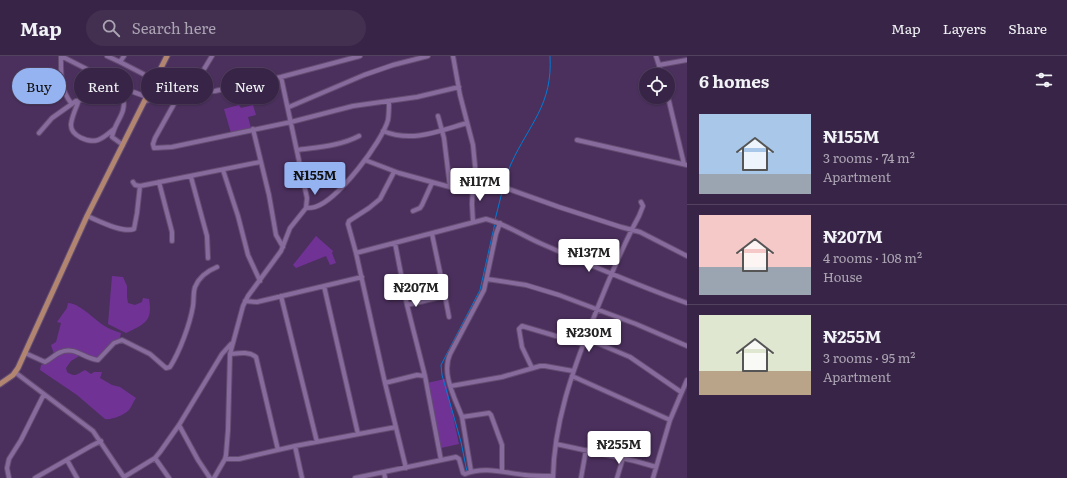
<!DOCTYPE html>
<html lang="en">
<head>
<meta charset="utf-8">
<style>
  :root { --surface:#382446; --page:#433051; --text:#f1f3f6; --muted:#aba4b3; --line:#52415f; --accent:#95b2f1 }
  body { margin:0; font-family:Literata,serif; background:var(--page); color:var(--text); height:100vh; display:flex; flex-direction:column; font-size:15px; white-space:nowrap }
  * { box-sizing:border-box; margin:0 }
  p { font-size:13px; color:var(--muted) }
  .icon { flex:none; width:22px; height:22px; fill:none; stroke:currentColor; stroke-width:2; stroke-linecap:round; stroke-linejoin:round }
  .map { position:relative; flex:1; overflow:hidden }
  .sheet { display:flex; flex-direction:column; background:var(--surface); width:380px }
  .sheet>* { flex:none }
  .guide { position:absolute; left:12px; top:12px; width:380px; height:36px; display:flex; gap:8px }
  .tools { position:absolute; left:639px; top:12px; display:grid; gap:8px }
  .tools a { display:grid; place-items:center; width:36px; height:36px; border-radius:50%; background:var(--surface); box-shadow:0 1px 3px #0004,0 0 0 1px var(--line); font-size:20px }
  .price { position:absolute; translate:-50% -34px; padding:0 9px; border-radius:4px; background:#fff; color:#222; font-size:13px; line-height:26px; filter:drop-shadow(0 1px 2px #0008) }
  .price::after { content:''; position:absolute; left:50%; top:24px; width:12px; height:9px; margin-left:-6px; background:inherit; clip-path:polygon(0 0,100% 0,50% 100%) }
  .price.active { background:var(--accent); color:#111 }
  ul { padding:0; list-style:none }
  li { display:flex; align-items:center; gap:12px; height:100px; padding:0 12px }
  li+li { border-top:1px solid var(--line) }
  li span { display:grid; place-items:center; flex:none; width:112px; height:80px; border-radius:0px; color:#555 }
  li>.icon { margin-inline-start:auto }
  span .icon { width:48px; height:48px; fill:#fffc; stroke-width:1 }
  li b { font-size:17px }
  h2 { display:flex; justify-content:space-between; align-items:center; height:48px; padding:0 12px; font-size:17px }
  .tag { padding:0 14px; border-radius:18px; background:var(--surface); box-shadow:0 1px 3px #0004,0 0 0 1px var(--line); font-size:14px; line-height:36px }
  .tag.active { background:var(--accent); color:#111 }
  header { display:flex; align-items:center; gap:24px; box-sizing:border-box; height:56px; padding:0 20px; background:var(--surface); border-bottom:1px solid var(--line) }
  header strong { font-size:19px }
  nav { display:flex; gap:22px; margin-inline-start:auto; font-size:14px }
  .search { width:280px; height:36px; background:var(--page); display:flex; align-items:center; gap:10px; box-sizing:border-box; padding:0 14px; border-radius:22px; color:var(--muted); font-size:15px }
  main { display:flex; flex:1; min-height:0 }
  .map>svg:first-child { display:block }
  .green { fill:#713296 }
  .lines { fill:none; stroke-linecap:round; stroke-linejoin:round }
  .stream { stroke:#007bd6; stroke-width:1 }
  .minor-casing { stroke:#644d72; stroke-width:6 }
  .major-casing { stroke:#644d72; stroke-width:7 }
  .minor { stroke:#886b9d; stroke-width:4 }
  .major { stroke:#b18570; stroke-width:5 }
</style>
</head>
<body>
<header>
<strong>Map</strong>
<div class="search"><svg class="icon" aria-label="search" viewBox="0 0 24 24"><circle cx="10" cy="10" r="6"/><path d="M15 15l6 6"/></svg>Search here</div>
<nav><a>Map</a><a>Layers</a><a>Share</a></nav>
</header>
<main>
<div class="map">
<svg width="687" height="422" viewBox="0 0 687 422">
  <rect width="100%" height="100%" fill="#4b305d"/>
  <path class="green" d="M239 49 241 52 253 49 256 59 248 61 251 72 231 77 224 53Z
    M316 180 333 195 332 197 336 207 330 209 326 200 296 212 293 209Z
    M112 220 123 221 127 230V241L128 247 135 249 142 246 143 242 149 243C153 266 144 268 126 277L108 268Z
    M68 247C79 247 94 263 103 269 109 273 115 275 121 277L119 286 110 290 97 303 93 301 89 304 84 301V297L71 305 66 312 67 316C76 322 77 318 85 314L91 318 94 316H102L100 322 112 329 120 331 136 342C133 346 132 350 129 354 124 359 112 364 105 363L77 339 40 314 41 309 46 307 54 298 51 289 56 286 61 267 57 266 67 252Z
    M445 323 459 388 441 392 427 327Z"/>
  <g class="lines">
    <path class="stream" d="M504 129C506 122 508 115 511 108 529 68 553 49 550 0
      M495 164 503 132
      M467 416 461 386 442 319 441 309 480 234 495 167"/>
    <g class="minor-casing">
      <path id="minor" d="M61 0 128 34 147 41
        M61 0C61 17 60 33 71 47
        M107 0 120 6
        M124 0 120 6 155 24
        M453 0 460 39 473 89 476 120 477 125
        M656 0 662 19
        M659 9 687 4
        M153 29 156 36 166 39
        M199 37 198 23 212 0
        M179 39 155 82 153 88 154 92 172 91 191 87 291 66 353 50 417 41 459 31
        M123 41C127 59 115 64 112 81L123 89
        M668 41 684 108
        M79 44C76 52 72 60 71 68 70 80 89 87 98 84 104 82 109 77 114 73
        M145 45 166 40 179 39 215 35 281 21 360 0
        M289 51 364 19 393 9 428 0
        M438 60 444 82 450 131
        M253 73 269 139 276 179 283 191
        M383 75C412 87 439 75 467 67
        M39 77 52 62 76 45 107 39 120 42 123 41 128 34
        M577 84 687 109
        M297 94C318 91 340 90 359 80
        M365 104 399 117 450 131H460L477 125 503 131 559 151 621 171 640 176 687 200
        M223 114 238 160 248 199 260 225
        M394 116 380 143 369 152 349 165 348 168 356 197 385 327 406 412
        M191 121 207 180 208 202
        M133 126 135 129 140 130 260 106
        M159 126 172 176V185
        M473 128 472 148 473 166
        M306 152C309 152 312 152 315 151 338 144 382 86 388 64 389 58 389 51 389 45
        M413 155 420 152 422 149 432 127
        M87 160C99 165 122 177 134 173L137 157 140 130
        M395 187 407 249 425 320 441 404
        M356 197 486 163C506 168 523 180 542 188 590 209 638 230 687 247
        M487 223 526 229 559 239 636 268 687 290
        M324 230 358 378
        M281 240 317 386
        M445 240 449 261
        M245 245 257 246 362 221
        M407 249 445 240 432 178
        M585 282 630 301 681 336
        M25 297 45 306C51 303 55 298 61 296 74 290 85 303 98 304L114 287 122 284 150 298 166 312 170 311C180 295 190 268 193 250 194 244 193 237 195 231 199 221 207 215 217 211
        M230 298C239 297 249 295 256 301L278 394
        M532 312 522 291 519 273 522 270 583 288
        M16 317 93 375 124 421 155 402 160 396 179 369 222 298 231 288
        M572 320 670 364
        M385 327 417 319 425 320
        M451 330 502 321 540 310H545L573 315
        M462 361C455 342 441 318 450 298L484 234 496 178 500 167
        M179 369 198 404 210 422
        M556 388 635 405 656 411
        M295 390 396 371
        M155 402 169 422
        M225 403H239L295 390 302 422
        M67 404 77 422
        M471 415 462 361 489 357 491 359 502 389V415
        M384 416 385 422
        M9 422 7 412 9 403 21 384 44 338
        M35 422 91 390 101 385
        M214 422 225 403 226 399 228 374 230 298 243 250 248 240 281 195 290 172 306 152 307 142 281 21
        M355 422 456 401 459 403 463 417 465 418C484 410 505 417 525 419 534 420 544 420 553 420
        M553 422C554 367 572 316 592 266 606 230 621 193 639 160L643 150 641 146
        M581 422 586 394
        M617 422 623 402
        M653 422 670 364 687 324"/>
    </g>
    <g class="major-casing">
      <path id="major" d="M0 328 13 319 18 312 87 160 167 0"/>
    </g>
    <use href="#minor" class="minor"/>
    <use href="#major" class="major"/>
  </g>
</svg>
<div class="tools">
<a><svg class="icon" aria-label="locate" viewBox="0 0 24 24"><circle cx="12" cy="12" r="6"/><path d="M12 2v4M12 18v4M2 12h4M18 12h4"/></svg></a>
</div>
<b class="price active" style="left:315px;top:140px">₦155M</b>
<b class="price" style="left:480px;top:146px">₦117M</b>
<b class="price" style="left:589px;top:217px">₦137M</b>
<b class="price" style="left:416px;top:252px">₦207M</b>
<b class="price" style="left:589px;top:297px">₦230M</b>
<b class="price" style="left:619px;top:409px">₦255M</b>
<div class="guide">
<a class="tag active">Buy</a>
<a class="tag">Rent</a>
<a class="tag">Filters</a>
<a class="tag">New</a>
</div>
</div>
<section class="sheet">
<h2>6 homes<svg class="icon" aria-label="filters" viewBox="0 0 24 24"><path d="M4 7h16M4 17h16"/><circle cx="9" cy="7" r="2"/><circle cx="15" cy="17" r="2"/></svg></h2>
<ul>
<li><span style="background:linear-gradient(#a9c7e8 75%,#9aa5b1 0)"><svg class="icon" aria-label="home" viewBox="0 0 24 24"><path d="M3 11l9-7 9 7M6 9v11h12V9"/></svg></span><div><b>₦155M</b><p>3 rooms · 74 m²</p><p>Apartment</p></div></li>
<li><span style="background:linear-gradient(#f6c9c9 65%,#9aa5b1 0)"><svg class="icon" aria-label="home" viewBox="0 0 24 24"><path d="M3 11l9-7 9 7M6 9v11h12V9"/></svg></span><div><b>₦207M</b><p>4 rooms · 108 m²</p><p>House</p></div></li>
<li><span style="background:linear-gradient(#dfe7d0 70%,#b9a48a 0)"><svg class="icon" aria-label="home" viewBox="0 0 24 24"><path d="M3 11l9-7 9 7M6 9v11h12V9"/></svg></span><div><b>₦255M</b><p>3 rooms · 95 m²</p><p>Apartment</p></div></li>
</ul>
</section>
</main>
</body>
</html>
